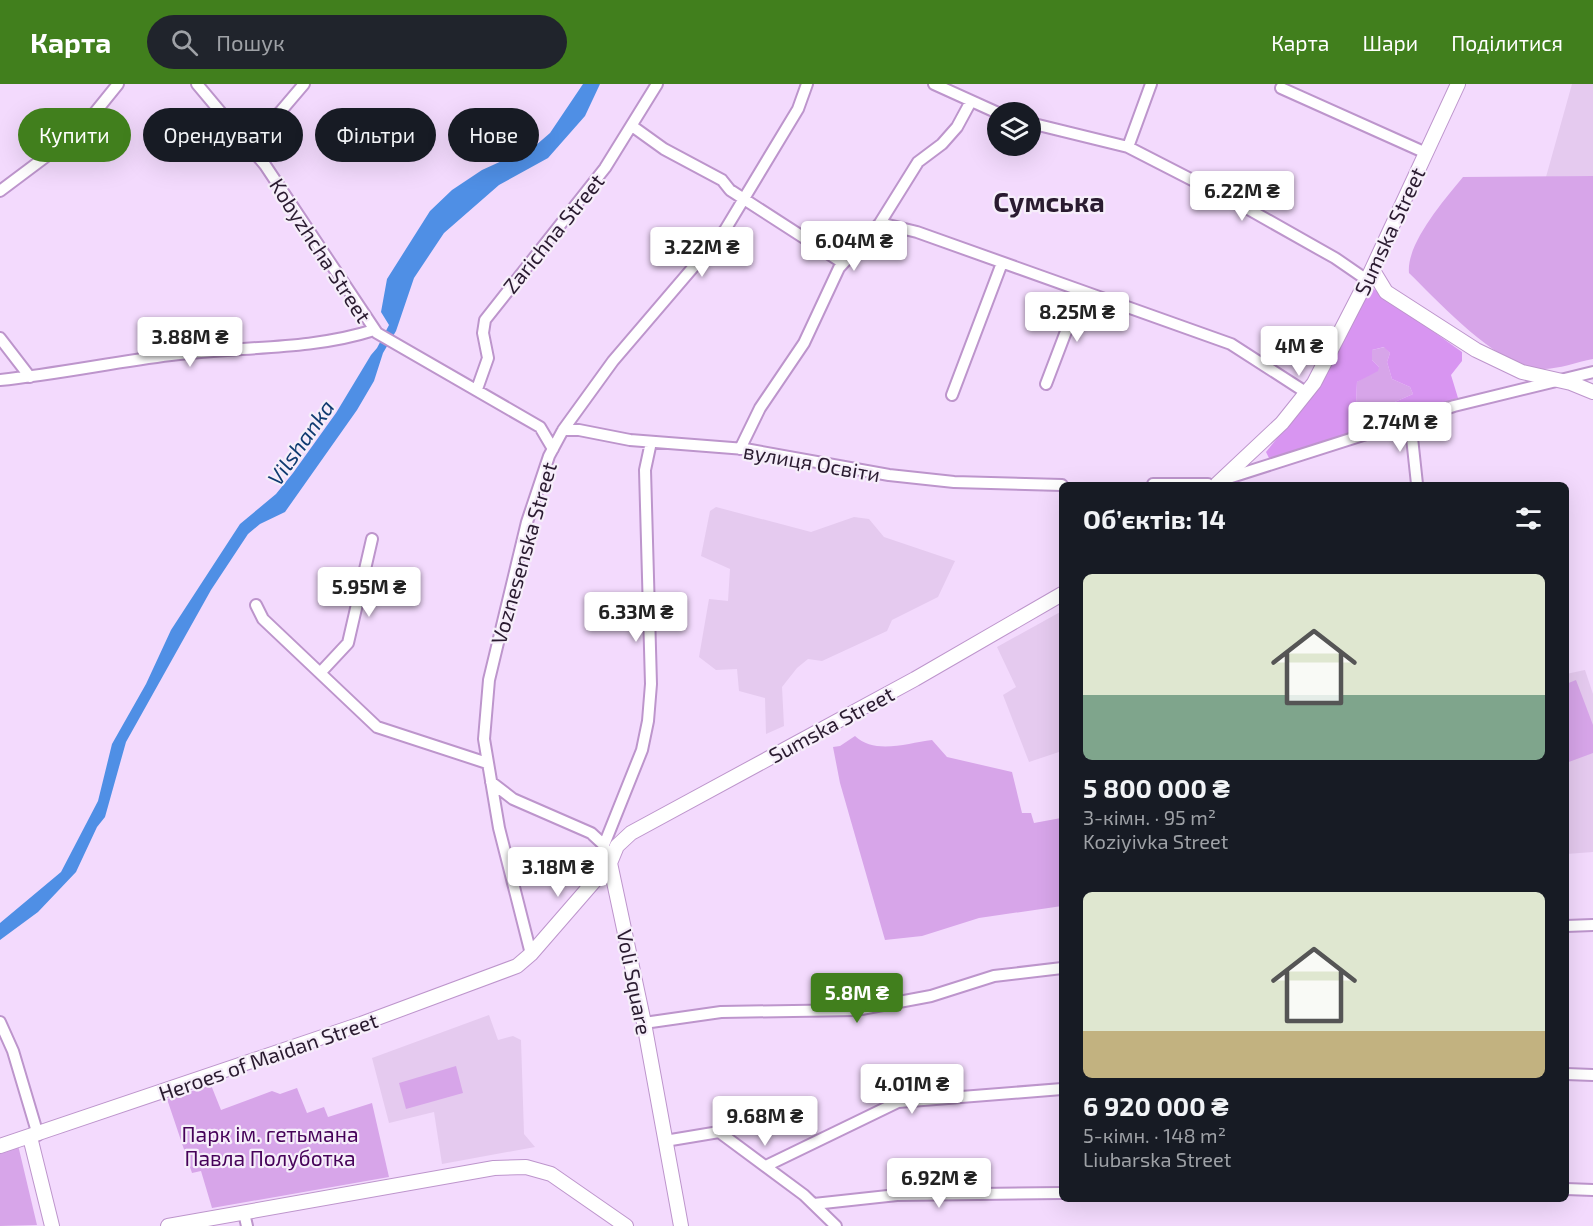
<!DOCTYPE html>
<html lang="uk">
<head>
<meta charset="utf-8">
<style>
  :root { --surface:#171b24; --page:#20242c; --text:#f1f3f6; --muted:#9ea1a6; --accent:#417f1d }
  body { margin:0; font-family:"Exo 2",sans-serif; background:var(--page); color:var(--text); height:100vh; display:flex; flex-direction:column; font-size:22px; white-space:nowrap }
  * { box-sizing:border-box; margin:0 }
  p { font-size:20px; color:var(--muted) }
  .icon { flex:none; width:33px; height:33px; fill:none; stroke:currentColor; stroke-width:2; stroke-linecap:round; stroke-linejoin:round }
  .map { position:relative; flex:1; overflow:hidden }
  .details { position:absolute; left:1059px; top:398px; width:510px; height:720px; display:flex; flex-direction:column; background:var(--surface); border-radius:9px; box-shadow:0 6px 24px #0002 }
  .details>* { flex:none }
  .guide { position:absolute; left:18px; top:24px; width:570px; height:54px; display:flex; gap:12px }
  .tools { position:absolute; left:987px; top:18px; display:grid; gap:12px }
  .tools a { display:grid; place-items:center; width:54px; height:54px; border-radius:50%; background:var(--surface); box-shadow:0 6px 24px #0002; font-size:30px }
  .price { position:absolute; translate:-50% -51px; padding:0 14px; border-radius:6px; background:#fff; color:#222; font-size:20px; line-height:39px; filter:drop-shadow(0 2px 3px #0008) }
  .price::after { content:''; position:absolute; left:50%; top:36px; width:18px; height:14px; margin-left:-9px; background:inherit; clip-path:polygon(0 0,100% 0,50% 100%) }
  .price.active { background:var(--accent); color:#fff }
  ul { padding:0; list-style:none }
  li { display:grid; align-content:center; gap:12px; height:318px; padding:0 24px }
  li span { display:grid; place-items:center; height:186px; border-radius:9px; color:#555 }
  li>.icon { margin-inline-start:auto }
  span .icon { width:108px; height:108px; fill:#fffc; stroke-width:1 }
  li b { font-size:26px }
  h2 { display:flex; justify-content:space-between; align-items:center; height:72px; padding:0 24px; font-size:26px }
  .chip { padding:0 21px; border-radius:27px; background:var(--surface); box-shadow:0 6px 24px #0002; font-size:21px; line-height:54px }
  .chip.active { background:var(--accent); color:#fff }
  header { display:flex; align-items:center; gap:36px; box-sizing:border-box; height:84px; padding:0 30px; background:var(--accent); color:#fff }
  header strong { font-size:28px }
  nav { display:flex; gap:33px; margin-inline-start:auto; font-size:21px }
  .search { width:420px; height:54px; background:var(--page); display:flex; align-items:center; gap:15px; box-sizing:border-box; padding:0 21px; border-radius:33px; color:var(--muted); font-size:22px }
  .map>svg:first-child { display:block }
  .built { fill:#e5caef }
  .green { fill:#d7a5e9 }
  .forest { fill:#d895f1; fill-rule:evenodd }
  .water { fill:#4f8fe5 }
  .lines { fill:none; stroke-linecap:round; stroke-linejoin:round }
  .minor-casing { stroke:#bd95cc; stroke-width:14 }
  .major-casing { stroke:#bd95cc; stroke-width:16 }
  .minor { stroke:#fff; stroke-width:10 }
  .major { stroke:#fff; stroke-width:14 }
  .labels { text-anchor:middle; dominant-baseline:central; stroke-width:4.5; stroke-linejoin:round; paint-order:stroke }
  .street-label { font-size:21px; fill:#2a1b30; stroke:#f6eefa }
  .park-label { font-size:21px; fill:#460259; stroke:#f6eefa }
  .water-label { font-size:22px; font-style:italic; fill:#103b71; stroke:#f6eefa }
  .district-label { font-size:27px; font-weight:bold; fill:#2a1b30; stroke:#f6eefa }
</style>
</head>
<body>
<header>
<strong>Карта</strong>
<div class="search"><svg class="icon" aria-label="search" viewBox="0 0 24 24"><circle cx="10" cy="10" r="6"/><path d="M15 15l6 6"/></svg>Пошук</div>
<nav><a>Карта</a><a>Шари</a><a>Поділитися</a></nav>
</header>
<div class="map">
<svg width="1593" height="1142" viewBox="0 0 1593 1142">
  <rect width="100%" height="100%" fill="#f3dafd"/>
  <path class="built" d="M1572 0H1593V92L1546 93Z
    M716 423 811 448 854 433 869 435 884 453 955 477 938 513 892 536 887 547 822 577 808 575 797 584 782 603 784 642 766 650 765 614 739 607 737 585 716 586 699 573 709 515 728 517 730 485 701 472 710 427Z
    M1062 527V660L1059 661V668L1029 678 1003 611 1016 603 997 563Z
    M1585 586 1593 610V768L1566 770V590Z
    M489 931 498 956 513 952 521 956 524 1050 535 1063 442 1080 434 1028 389 1039 372 974Z"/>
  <path class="green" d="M1593 92V275C1577 278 1559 285 1543 285 1500 286 1439 218 1409 189 1406 160 1444 116 1463 93Z
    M1385 263 1390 269 1387 278 1392 295 1410 303 1413 310 1381 324 1377 321 1359 324 1356 320 1357 298 1379 283 1372 276V266Z
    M1576 596 1593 641V669L1566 679V600Z
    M855 652C875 671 907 659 932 656L947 673 1012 688 1022 729H1031L1034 739 1061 734 1062 822 979 834 922 852 885 856 840 699 833 663 840 662Z
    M456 982 463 1009 406 1025 399 999Z
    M211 1001 221 1026 272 1007 280 1010 297 1004 307 1029 324 1023 328 1033 372 1019 389 1093 212 1124 201 1087 192 1089 167 1015Z
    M18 1061 37 1141 0 1142V1067Z"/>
  <path class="forest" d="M1371 203 1462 268V277L1451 291 1458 314 1270 376 1266 368 1314 308ZM1384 263 1390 269 1387 278 1392 295 1410 303 1413 310 1381 324 1377 321 1359 324 1356 320 1357 298 1378 287 1379 283 1372 276V266Z"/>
  <path class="water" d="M583 0H600L585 32 548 74 499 101 444 149 414 194 396 247 383 269 374 297 357 326 285 428 260 440 248 450 211 506 126 658 105 733 97 743 76 788 38 828 0 856V839L61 788 98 717 112 660 146 600 171 546 240 440 276 410 293 389 336 329 371 271 377 264 389 241 381 228 387 195 430 127 452 106 482 86 535 62 550 49Z"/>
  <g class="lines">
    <g class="minor-casing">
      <path id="minor" d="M197 0 265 81 377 249 540 343 553 365
        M934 0 998 29
        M1281 4 1426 69
        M1030 39 1128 63 1241 121 1335 174 1367 196
        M632 42 664 65 722 96 730 106 843 179
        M248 59 281 27 304 0
        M1128 63 1151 0
        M0 107 80 47 118 0
        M880 139 917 148 1231 260 1307 309
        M0 254 30 293
        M0 296C58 290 114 278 171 271 238 262 309 267 374 246
        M1046 300 1081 208
        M477 305 488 274 483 249 485 236 605 84 657 0
        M952 311 1002 179
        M1410 335 1417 400
        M563 346H579L630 356 745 365 889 391 954 398 1062 401
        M740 365 760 324 804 259 839 184 880 139 918 78 942 60 957 43 970 19
        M1222 396 1454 322 1593 288
        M1153 400H1208
        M256 521 263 535 377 643 487 679
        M320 589 348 559 372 455
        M491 698 513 715 591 749 604 761 610 779
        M604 761 642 666 648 637 651 600 645 386 651 358
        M1566 842 1593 841
        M531 870 499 744 484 655 489 596 527 438 549 372 563 346 613 277 725 146 798 25 807 0
        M0 938 13 967 38 1051
        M644 939 721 928 856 926 931 912 994 892 1062 884
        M1566 990 1593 991
        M665 1057 719 1048 804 1111 836 1142
        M768 1081 898 1018 1062 1005
        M1566 1105 1593 1106
        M814 1120 897 1111 1062 1109
        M244 1129 247 1142"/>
    </g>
    <g class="major-casing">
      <path id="major" d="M1372 185 1386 208 1476 266 1522 288 1571 299 1593 308
        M1217 400 1282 339 1314 299 1367 196 1458 0
        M610 779 644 939 681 1142
        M30 1053 52 1142
        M0 1062 361 940 517 882 531 870 610 779 617 762 631 749 915 595 1062 510
        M168 1142 494 1084 526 1083 551 1090 626 1142"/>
    </g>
    <use href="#minor" class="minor"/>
    <use href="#major" class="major"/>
  </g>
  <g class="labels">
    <g class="street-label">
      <text transform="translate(1389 147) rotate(-65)">Sumska Street</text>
      <text transform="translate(553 149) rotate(-51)">Zarichna Street</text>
      <text transform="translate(321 166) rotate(57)">Kobyzhcha Street</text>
      <text transform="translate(812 378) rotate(10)">вулиця Освіти</text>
      <text transform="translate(523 469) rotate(-74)">Voznesenska Street</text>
      <text transform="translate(831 640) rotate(-28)">Sumska Street</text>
      <text transform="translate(635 898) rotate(79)">Voli Square</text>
      <text transform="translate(268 972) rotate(-19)">Heroes of Maidan Street</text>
    </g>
    <g class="park-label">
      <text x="270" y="1049">Парк ім. гетьмана<tspan x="270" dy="24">Павла Полуботка</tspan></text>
    </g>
    <g class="water-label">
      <text transform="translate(300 358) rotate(-55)">Vilshanka</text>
    </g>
    <g class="district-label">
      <text x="1049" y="117">Сумська</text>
    </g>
  </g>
</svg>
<div class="tools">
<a><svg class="icon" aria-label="layers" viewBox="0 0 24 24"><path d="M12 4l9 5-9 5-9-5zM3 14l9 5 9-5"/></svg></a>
</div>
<b class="price" style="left:1242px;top:138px">6.22M ₴</b>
<b class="price" style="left:854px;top:188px">6.04M ₴</b>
<b class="price" style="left:702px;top:194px">3.22M ₴</b>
<b class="price" style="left:1077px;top:259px">8.25M ₴</b>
<b class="price" style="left:190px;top:284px">3.88M ₴</b>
<b class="price" style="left:1299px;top:293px">4M ₴</b>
<b class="price" style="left:1400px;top:369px">2.74M ₴</b>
<b class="price" style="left:369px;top:534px">5.95M ₴</b>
<b class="price" style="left:636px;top:559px">6.33M ₴</b>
<b class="price" style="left:558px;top:814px">3.18M ₴</b>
<b class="price active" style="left:857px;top:940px">5.8M ₴</b>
<b class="price" style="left:912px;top:1031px">4.01M ₴</b>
<b class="price" style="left:765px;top:1063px">9.68M ₴</b>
<b class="price" style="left:939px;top:1125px">6.92M ₴</b>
<div class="guide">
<a class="chip active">Купити</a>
<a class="chip">Орендувати</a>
<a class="chip">Фільтри</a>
<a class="chip">Нове</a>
</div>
<section class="details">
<h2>Об’єктів: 14<svg class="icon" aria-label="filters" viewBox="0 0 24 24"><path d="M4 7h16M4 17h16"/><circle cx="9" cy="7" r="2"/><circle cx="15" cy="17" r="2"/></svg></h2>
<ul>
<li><span style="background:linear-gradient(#dfe7d0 65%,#7fa58c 0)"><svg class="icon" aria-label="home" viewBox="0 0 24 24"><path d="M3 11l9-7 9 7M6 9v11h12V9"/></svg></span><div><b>5 800 000 ₴</b><p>3-кімн. · 95 m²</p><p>Koziyivka Street</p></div></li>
<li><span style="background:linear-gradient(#dfe7d0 75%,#c2b280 0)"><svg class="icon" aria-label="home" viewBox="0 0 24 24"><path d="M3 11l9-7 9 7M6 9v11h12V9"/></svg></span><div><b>6 920 000 ₴</b><p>5-кімн. · 148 m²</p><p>Liubarska Street</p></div></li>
</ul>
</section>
</div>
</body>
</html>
